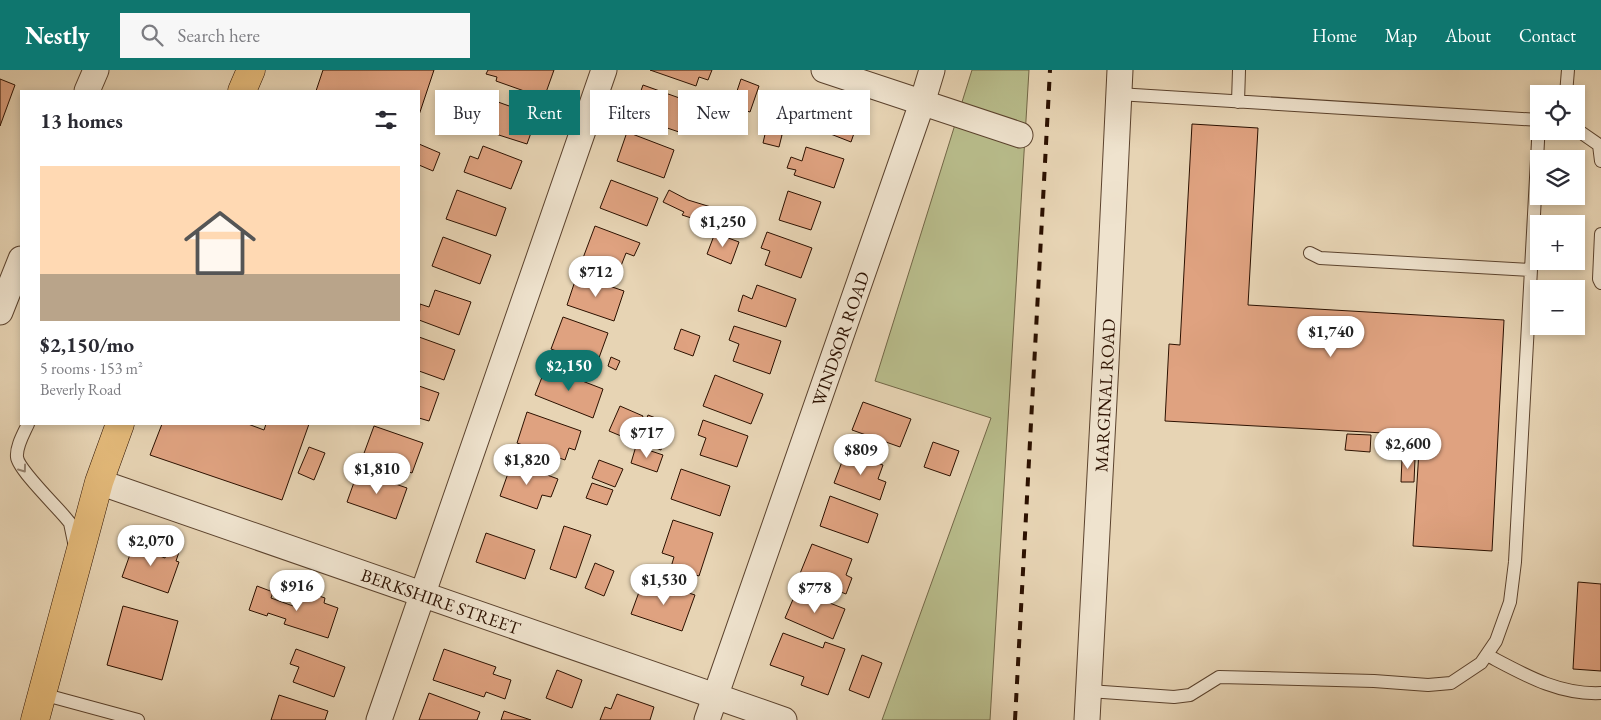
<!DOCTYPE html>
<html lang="en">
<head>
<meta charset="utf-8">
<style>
  :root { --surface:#fff; --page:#f7f7f7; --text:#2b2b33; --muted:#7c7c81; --accent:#0f766e }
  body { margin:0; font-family:"EB Garamond",serif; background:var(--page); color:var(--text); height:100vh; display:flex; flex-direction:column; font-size:19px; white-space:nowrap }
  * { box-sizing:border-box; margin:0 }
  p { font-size:16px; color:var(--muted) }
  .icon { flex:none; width:28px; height:28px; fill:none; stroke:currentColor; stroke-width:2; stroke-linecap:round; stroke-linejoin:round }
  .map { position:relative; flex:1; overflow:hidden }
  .drawer { position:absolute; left:20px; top:20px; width:400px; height:335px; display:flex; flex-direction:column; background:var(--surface); border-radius:0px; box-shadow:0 2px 8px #0003 }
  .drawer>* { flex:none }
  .hud { position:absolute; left:435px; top:20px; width:475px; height:45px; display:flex; gap:10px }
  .fabs { position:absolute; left:1530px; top:15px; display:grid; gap:10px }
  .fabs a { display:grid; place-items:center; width:55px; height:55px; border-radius:0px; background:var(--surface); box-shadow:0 2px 8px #0003; font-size:25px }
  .price { position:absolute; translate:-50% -42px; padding:0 11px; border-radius:18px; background:#fff; color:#222; font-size:16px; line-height:32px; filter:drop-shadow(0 1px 2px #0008) }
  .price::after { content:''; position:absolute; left:50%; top:30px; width:15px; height:11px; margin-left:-8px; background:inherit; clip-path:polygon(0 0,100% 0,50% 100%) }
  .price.active { background:var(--accent); color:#fff }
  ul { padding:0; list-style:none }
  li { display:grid; align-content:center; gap:10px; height:265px; padding:0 20px }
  li span { display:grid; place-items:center; height:155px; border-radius:0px; color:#555 }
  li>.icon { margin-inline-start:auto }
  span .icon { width:90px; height:90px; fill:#fffc; stroke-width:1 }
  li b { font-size:21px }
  h2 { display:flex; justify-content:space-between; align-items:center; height:60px; padding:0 20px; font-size:21px }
  .chip { padding:0 18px; border-radius:0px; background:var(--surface); box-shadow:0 2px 8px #0003; font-size:18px; line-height:45px }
  .chip.active { background:var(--accent); color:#fff }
  header { display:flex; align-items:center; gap:30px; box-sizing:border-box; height:70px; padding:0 25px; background:var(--accent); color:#fff }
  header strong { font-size:24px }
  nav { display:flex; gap:28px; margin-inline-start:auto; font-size:18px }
  .search { width:350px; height:45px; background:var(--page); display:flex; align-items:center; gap:12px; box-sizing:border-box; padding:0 18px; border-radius:0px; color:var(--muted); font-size:19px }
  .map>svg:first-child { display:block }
  .green { fill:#b8bc8b; stroke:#726646 }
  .building { fill:#dfa280; stroke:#2c1100 }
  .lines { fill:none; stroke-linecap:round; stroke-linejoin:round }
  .service-casing { stroke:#5b422d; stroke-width:14 }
  .minor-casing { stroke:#5b422d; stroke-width:27 }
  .primary-casing { stroke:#2c1100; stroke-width:29 }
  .service { stroke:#efe3ce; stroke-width:12 }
  .minor { stroke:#efe3ce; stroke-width:25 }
  .primary { stroke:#e4ba7a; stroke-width:28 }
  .rail { stroke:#2c1100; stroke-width:4; stroke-dasharray:9 9; stroke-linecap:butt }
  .oneway { stroke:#978471 }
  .labels { text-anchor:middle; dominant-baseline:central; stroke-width:4.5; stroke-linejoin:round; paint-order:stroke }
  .street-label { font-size:18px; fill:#2c1100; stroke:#efe3ce }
</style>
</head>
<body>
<header>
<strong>Nestly</strong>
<div class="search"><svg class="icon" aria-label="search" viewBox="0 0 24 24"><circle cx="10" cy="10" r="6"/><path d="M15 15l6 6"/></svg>Search here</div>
<nav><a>Home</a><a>Map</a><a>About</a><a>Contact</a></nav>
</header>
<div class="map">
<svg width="1601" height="650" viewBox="0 0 1601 650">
  <rect width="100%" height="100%" fill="#e7d4b4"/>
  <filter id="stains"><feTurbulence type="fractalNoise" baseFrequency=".004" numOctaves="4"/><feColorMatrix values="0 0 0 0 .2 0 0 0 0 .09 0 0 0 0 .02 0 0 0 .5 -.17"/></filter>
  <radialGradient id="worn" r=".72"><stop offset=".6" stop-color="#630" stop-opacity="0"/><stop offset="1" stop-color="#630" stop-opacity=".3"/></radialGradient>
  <path class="green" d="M972 0H1029L990 650H882L991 348 875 311Z"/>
  <path class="building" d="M323 0H434L419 45V21H316Z
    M488 0H554L544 28 496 11 497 7 486 4Z
    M650 0H712L708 10 699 7 696 16Z
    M0 9 15 15 0 56Z
    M741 9 759 16 750 42 732 36Z
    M643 15 699 35 692 55 682 51 679 62 632 46Z
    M815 26 861 43 851 72 805 54Z
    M444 29 455 34 447 53 436 48Z
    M498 32 537 46 527 74 480 59 485 43 493 46Z
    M1192 54 1258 58 1248 235 1504 250 1492 481 1413 476 1420 365 1165 351 1169 274 1180 275Z
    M766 60 782 65 779 77 763 73Z
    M627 62 674 80 664 108 617 91Z
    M419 74 440 83 433 101 419 95Z
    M483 76 522 91 511 119 464 102 470 86 478 89Z
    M806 77 844 89 834 118 794 105 796 100 787 98 791 87 802 91Z
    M611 110 658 128 647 156 600 138Z
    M457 120 506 138 496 166 446 149Z
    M669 120 688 130 711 137 707 153 682 145 684 142 663 132Z
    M788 121 821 132 811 160 779 150Z
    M727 138 747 147 739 167 719 159Z
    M595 156 640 173 634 186 626 183 619 201 583 188Z
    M767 162 812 178 801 208 765 195 770 181 761 178Z
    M715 163 739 172 731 194 707 184Z
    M443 167 491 185 480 214 432 196Z
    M577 205 624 221 614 251 567 235Z
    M757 215 796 229 786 257 738 241 743 225 752 229Z
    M435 220 471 232 459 265 419 250 420 234 429 237Z
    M563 247 608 263 596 296 551 279Z
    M734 256 781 271 770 304 733 291 739 274 729 270Z
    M681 259 700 266 693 286 674 279Z
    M419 267 455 280 444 310 419 301Z
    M611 287 620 291 616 300 608 296Z
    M546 297 603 319 593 348 535 325Z
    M715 305 763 324 751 354 703 336Z
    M419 316 439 323 429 351 419 348Z
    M863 332 911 349 900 377 852 360Z
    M620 336 643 346 633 371 609 361Z
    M527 342 581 361 575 380 569 378 565 390 517 373Z
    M648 345 671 354 661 380 638 371Z
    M703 350 748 366 737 397 700 385 706 368 698 365Z
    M162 354H248L264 360 266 354H309L282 430 150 385Z
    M374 356 423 373 412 403 363 386Z
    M1347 364 1371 365 1370 382 1345 380Z
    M933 372 959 381 950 406 924 397Z
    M636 376 663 385 657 402 631 393Z
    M309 377 325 383 314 410 298 403Z
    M846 381 883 395 878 409 886 412 880 430 834 413Z
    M1402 389H1415L1414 412H1401Z
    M599 390 623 399 615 417 592 408Z
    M512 392 558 409 551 427 542 425 537 439 500 426Z
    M681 399 730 416 720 446 671 429Z
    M358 401 407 418 396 449 347 432Z
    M592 413 613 420 607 435 586 428Z
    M830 426 878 444 868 473 820 456Z
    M673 450 713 463 699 506 671 497 674 487 662 483Z
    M564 456 591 465 576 508 550 499Z
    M486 463 535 480 525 509 476 492Z
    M139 469 150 473 147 481 165 488 168 479 179 482 176 491 179 492 168 523 122 507 133 476 136 477Z
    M812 474 852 489 846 505 852 508 846 524 799 506Z
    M595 493 614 501 604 526 585 518Z
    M655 512 695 525 682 561 631 544 639 522 650 525Z
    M1578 512 1601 514V601L1573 599Z
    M257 516 273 522 271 528 293 536 296 524 311 529 313 524 325 528 324 533 338 538 328 568 284 554 286 549 268 543 267 546 249 540Z
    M797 520 845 539 833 569 785 548Z
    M123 536 178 551 162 610 107 595Z
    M783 563 823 578 825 572 845 579 828 625 801 615 804 607 770 595Z
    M296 579 345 597 334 627 293 612 299 597 290 594Z
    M444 579 496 597 493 604 511 610 505 629 486 622 484 627 433 610Z
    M862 585 882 593 869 628 849 620Z
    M557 600 582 610 572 638 546 628Z
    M429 623 480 642 477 650H419Z
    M617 624 654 637 650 650H600L605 637 611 639Z
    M279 625 328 641 325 650H271Z
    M504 641 531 650H501Z"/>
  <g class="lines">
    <g class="service-casing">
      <path id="service" d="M1118 24 1539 50
        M1566 24 1568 0
        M1238 32 1239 0
        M1576 59 1599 75 1601 91
        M1601 164 1599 209 1601 213
        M1310 183 1320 188 1531 200
        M28 354C24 363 16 376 17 387 18 399 56 436 65 447L70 453 75 477
        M1487 585C1523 604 1558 625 1601 623
        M1089 621 1174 627 1190 625 1219 607 1374 611 1428 615 1451 613 1481 593 1496 571 1510 532 1515 492 1539 53
        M42 624 138 650"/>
    </g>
    <g class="minor-casing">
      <g id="minor">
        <path d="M824 0 1020 65"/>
        <path d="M87 21 96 0"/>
        <path d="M0 242 21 189"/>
        <path id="s1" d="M99 412 784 650"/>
        <path d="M379 650 604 0"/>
        <path id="s2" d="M707 650 922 33 932 0"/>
        <path id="s3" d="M1087 650 1106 292 1120 0"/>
      </g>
    </g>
    <g class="primary-casing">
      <path id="primary" d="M242 21 251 0
        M35 650 99 412 120 354"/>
    </g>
    <use href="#service" class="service"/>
    <use href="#minor" class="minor"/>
    <use href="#primary" class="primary"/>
    <path class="rail" d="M1015 650 1050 0"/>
  </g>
  <defs><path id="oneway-chevron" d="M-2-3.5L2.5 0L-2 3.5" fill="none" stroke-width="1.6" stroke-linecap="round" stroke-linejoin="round" transform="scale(1.25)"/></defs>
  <use class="oneway" href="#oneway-chevron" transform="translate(23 399) rotate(54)"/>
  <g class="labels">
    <g class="street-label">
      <text stroke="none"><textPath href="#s2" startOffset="404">WINDSOR ROAD</textPath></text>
      <text stroke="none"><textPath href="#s3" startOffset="325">MARGINAL ROAD</textPath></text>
      <text stroke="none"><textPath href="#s1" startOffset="362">BERKSHIRE STREET</textPath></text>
    </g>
  </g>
  <rect width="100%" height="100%" filter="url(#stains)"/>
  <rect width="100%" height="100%" fill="url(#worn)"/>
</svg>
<div class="fabs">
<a><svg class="icon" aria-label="locate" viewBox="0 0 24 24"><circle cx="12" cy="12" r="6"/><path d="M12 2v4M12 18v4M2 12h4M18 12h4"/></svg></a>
<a><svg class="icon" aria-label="layers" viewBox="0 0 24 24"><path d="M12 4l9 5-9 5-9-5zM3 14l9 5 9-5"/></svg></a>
<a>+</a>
<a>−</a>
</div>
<b class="price" style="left:723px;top:178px">$1,250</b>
<b class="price" style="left:596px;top:228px">$712</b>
<b class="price" style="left:1331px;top:288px">$1,740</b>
<b class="price active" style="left:569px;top:322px">$2,150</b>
<b class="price" style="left:647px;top:389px">$717</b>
<b class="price" style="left:1408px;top:400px">$2,600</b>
<b class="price" style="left:861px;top:406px">$809</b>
<b class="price" style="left:527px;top:416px">$1,820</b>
<b class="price" style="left:377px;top:425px">$1,810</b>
<b class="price" style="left:151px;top:497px">$2,070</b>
<b class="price" style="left:664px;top:536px">$1,530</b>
<b class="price" style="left:297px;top:542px">$916</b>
<b class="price" style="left:815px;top:544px">$778</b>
<div class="hud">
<a class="chip">Buy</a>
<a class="chip active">Rent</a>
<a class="chip">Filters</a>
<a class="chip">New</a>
<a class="chip">Apartment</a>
</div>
<section class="drawer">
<h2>13 homes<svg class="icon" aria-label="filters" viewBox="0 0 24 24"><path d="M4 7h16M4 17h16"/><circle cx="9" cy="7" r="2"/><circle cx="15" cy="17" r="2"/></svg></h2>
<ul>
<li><span style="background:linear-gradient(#ffd9b3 70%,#b9a48a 0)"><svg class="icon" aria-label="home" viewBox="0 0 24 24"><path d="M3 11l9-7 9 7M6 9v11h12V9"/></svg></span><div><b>$2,150/mo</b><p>5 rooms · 153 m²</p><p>Beverly Road</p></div></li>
</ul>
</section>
</div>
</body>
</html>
